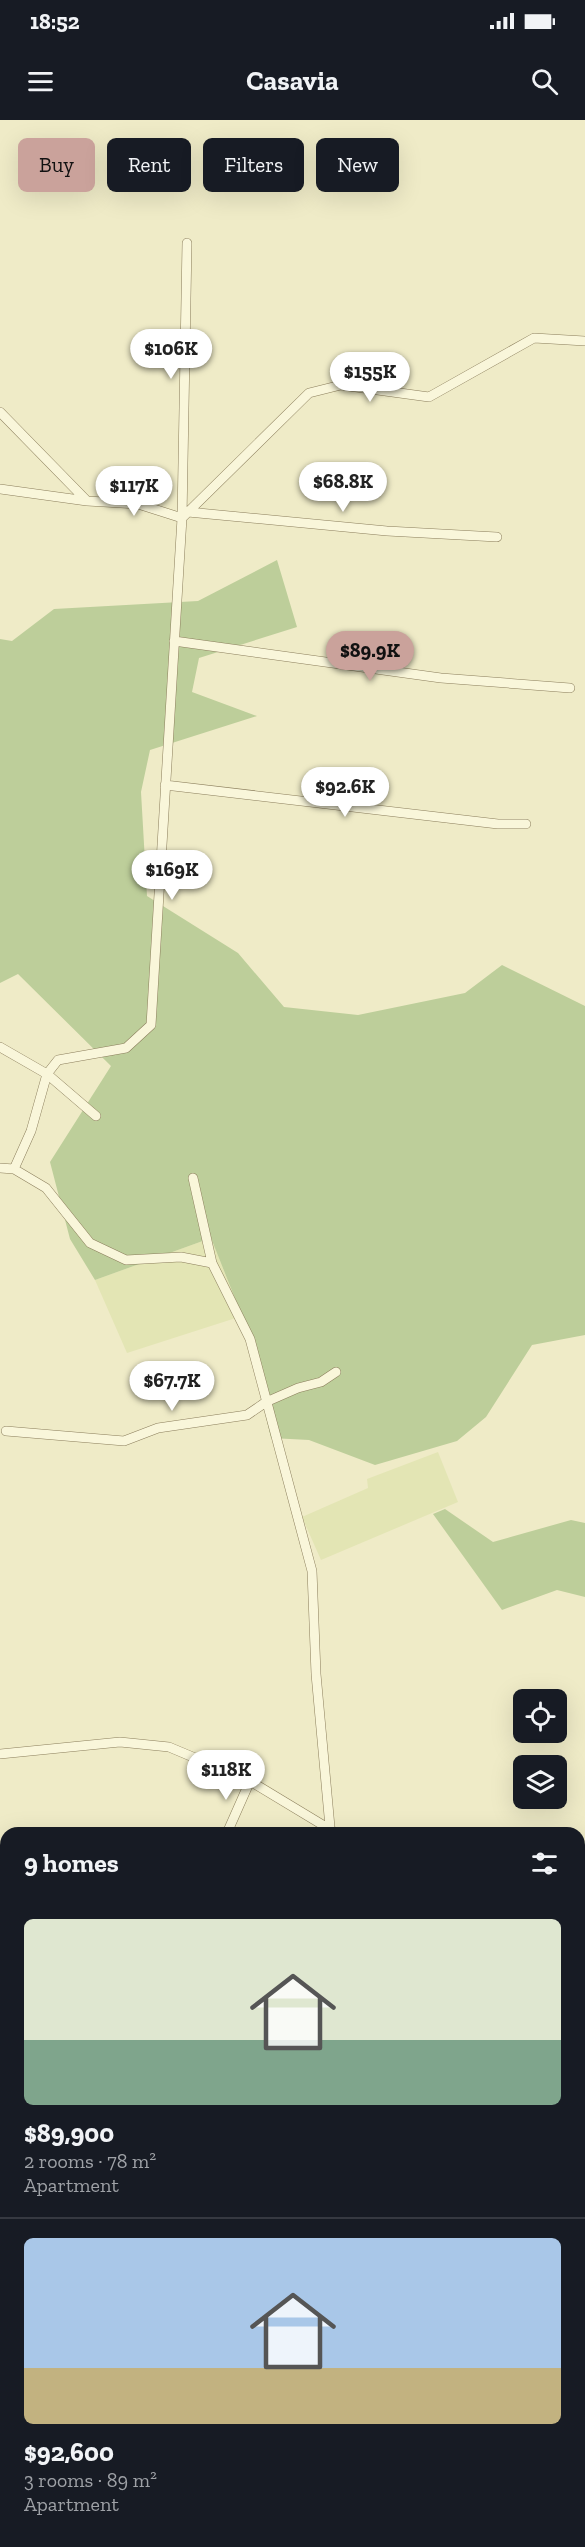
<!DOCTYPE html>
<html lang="en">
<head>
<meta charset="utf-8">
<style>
  :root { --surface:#171b24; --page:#242831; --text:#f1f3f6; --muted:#9ea1a6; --line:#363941; --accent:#caa29b }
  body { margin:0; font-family:"Zilla Slab",serif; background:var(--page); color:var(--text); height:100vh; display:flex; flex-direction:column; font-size:22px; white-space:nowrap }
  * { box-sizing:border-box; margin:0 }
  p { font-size:20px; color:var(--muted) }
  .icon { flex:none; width:33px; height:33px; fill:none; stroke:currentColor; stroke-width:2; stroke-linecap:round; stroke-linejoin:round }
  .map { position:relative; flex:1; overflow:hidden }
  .sheet { position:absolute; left:0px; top:1707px; width:585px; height:720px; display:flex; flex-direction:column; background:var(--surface); border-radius:18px 18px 0 0; box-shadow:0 6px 24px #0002 }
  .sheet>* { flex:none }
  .guide { position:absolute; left:18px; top:18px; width:549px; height:54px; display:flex; gap:12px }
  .controls { position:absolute; left:513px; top:1569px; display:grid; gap:12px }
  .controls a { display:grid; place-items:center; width:54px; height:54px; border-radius:9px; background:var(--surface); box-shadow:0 6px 24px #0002; font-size:30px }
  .price { position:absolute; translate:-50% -51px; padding:0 14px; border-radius:21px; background:#fff; color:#222; font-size:20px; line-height:39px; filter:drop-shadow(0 2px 3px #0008) }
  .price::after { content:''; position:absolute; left:50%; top:36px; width:18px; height:14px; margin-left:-9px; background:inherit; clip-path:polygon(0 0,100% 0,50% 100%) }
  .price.selected { background:var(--accent); color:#111 }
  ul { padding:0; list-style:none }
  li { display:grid; align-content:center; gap:12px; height:318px; padding:0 24px }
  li+li { border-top:2px solid var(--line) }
  li span { display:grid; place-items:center; height:186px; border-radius:9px; color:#555 }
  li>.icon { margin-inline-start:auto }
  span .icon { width:108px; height:108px; fill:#fffc; stroke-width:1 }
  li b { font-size:26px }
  h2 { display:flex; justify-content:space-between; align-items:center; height:72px; padding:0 24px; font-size:26px }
  .pill { padding:0 21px; border-radius:9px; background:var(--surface); box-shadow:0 6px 24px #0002; font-size:21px; line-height:54px }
  .pill.selected { background:var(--accent); color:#111 }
  .status { display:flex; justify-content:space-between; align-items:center; height:42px; padding:0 30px; background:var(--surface); direction:ltr }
  .status svg { height:16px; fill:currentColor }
  header { display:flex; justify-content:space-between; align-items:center; height:78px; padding:0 24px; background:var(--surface); font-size:27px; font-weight:800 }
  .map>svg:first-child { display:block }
  .farmland { fill:#e3e5b4 }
  .green { fill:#bdce9a }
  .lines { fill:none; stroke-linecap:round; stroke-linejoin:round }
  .minor-casing { stroke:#8b7e5c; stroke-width:10 }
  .minor { stroke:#f9f6da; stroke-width:9 }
</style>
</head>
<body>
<div class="status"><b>18:52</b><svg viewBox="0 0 49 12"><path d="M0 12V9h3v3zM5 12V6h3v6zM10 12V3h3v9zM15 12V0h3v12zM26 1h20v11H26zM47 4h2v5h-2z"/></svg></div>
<header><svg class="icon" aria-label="menu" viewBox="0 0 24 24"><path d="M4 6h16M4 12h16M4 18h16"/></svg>Casavia<svg class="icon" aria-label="search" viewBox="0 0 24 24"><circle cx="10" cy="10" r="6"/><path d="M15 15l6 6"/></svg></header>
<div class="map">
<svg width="585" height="2427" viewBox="0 0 585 2427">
  <rect width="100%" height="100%" fill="#efebc7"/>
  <path class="farmland" d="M211 1118 242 1196 127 1233 95 1160Z
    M438 1332 458 1382 321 1440 302 1397 368 1368 367 1359Z"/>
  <path class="green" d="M277 440 297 507 199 538 192 572 257 596 150 630 141 672 147 776 238 833 284 887 358 895 465 873 502 845 585 886V1215L532 1225 486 1297 457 1321 375 1345 309 1320 271 1318 242 1196 211 1118 95 1160 70 1119 50 1042 111 946 18 854 0 863V519L12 521 54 489 198 481Z
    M445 1389 493 1422 571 1400 585 1403V1477L557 1470 502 1490 433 1394Z"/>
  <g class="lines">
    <g class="minor-casing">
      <path id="minor" d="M0 292 87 381
        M0 369 87 381 138 384 182 398
        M188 392 387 411 497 417
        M182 398 309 273 341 265 429 277 534 218 585 221
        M174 521 441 558 570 568
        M165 665 498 704H526
        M0 927 47 954 96 996
        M0 1048 14 1049 31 1011 47 954 58 940 126 928 151 905 182 398 187 123
        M14 1049 46 1068 90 1123 126 1140 181 1137 212 1143 250 1219 312 1451 316 1554 330 1707
        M193 1058 212 1143
        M6 1311 124 1321 158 1308 247 1295 266 1282 298 1268 321 1262 336 1252
        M0 1634 120 1622 169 1627 250 1661 336 1713
        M227 1713 250 1661
        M0 1817 6 1857
        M579 1839 585 1835
        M579 1988 585 1985
        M579 2086 585 2098
        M579 2143 585 2140
        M579 2270 585 2268
        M0 2292H6
        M467 2421 470 2427
        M577 2421 585 2423
        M499 2427 513 2421"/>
    </g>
    <use href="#minor" class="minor"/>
  </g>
</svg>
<div class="controls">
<a><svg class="icon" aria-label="locate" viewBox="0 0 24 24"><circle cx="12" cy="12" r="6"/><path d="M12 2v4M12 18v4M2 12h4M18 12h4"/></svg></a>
<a><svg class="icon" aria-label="layers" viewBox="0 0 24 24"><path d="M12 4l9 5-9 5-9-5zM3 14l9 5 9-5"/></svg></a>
</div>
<b class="price" style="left:171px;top:260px">$106K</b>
<b class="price" style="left:370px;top:283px">$155K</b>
<b class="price" style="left:343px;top:393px">$68.8K</b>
<b class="price" style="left:134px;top:397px">$117K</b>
<b class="price selected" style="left:370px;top:562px">$89.9K</b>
<b class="price" style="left:345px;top:698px">$92.6K</b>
<b class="price" style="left:172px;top:781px">$169K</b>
<b class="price" style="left:172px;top:1292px">$67.7K</b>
<b class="price" style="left:226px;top:1681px">$118K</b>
<div class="guide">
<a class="pill selected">Buy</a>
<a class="pill">Rent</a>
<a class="pill">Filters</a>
<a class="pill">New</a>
</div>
<section class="sheet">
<h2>9 homes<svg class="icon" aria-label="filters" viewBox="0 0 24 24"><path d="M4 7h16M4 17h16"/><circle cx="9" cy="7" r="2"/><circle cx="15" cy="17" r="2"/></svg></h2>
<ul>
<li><span style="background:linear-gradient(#dfe7d0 65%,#7fa58c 0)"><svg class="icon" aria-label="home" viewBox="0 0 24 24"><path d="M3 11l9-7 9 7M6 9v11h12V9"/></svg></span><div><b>$89,900</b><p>2 rooms · 78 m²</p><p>Apartment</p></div></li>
<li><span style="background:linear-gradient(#a9c7e8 70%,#c2b280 0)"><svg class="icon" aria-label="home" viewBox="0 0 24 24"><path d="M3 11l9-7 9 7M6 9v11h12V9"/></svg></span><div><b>$92,600</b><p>3 rooms · 89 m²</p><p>Apartment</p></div></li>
</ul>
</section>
</div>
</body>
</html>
